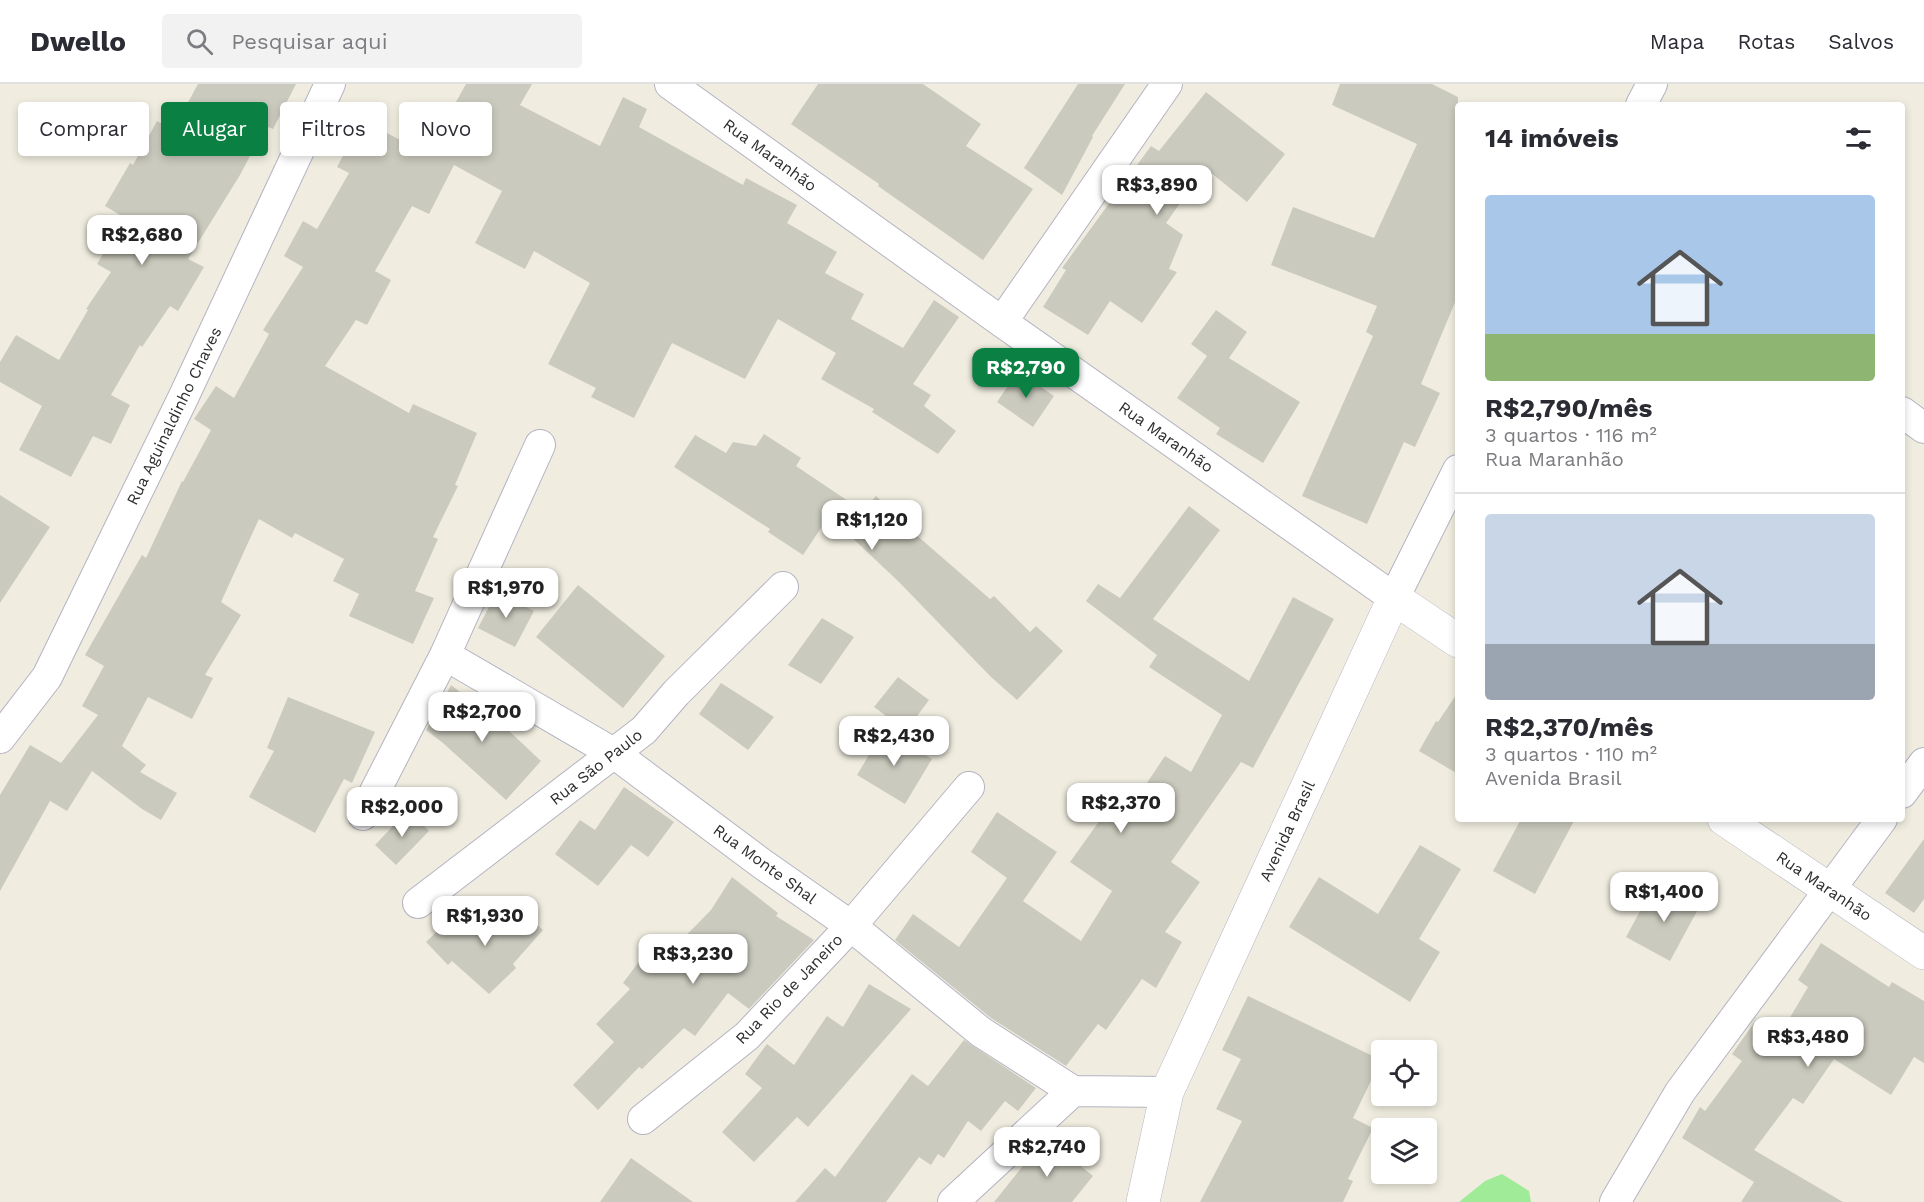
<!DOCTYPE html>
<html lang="pt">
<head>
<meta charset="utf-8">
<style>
  :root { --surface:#fff; --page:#f2f2f3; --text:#2b2b33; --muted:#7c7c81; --line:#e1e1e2; --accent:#0b8043 }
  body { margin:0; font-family:"Work Sans",sans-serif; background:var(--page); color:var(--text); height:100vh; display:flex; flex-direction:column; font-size:22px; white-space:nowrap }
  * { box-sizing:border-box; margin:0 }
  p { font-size:20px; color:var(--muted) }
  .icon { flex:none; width:33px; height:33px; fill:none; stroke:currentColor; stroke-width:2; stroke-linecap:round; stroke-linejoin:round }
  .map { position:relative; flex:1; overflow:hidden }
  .drawer { position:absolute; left:1455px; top:18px; width:450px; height:720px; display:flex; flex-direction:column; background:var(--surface); border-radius:6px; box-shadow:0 3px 9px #0003 }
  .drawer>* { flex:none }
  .guide { position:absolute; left:18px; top:18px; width:570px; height:54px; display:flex; gap:12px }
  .fabs { position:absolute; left:1371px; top:956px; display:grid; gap:12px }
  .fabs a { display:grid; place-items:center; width:66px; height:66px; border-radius:6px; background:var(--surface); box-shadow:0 3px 9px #0003; font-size:30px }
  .price { position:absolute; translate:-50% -51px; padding:0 14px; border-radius:12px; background:#fff; color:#222; font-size:20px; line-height:39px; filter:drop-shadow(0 2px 3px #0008) }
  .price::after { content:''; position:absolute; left:50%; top:36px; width:18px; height:14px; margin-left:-9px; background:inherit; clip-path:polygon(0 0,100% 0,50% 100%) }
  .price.active { background:var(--accent); color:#fff }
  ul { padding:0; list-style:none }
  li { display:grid; align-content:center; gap:12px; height:318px; padding:0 30px }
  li+li { border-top:2px solid var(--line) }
  li span { display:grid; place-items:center; height:186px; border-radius:6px; color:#555 }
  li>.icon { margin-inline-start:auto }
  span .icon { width:108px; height:108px; fill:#fffc; stroke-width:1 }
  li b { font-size:26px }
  h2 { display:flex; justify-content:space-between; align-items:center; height:72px; padding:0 30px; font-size:26px }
  .tag { padding:0 21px; border-radius:6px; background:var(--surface); box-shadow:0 3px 9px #0003; font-size:21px; line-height:54px }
  .tag.active { background:var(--accent); color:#fff }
  header { display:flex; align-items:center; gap:36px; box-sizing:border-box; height:84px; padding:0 30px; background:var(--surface); border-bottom:2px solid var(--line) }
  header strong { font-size:28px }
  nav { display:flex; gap:33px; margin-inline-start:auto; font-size:21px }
  .search { width:420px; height:54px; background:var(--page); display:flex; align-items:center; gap:15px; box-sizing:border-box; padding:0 21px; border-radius:6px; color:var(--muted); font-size:22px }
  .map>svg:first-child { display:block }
  .green { fill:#9feb98 }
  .building { fill:#cbcabe }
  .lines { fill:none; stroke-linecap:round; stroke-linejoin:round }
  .minor-casing { stroke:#b4b3c2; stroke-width:32 }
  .tertiary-casing { stroke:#b4b3c2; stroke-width:34 }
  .minor { stroke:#fff; stroke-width:30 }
  .tertiary { stroke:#fff; stroke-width:33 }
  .labels { text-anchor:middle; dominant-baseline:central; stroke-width:4.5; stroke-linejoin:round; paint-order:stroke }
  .street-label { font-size:16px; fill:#2e2e2e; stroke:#fff }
</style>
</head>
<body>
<header>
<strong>Dwello</strong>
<div class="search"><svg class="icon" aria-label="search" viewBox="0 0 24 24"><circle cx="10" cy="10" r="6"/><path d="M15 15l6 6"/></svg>Pesquisar aqui</div>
<nav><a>Mapa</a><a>Rotas</a><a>Salvos</a></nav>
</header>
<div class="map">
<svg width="1924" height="1118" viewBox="0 0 1924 1118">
  <rect width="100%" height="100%" fill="#f0ede0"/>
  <path class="green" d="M1502 1090 1529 1107 1531 1118H1459L1485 1097Z"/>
  <path class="building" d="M198 0H296L273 45 266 42 240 91 188 175 204 183 178 227 170 222 142 263 140 261 111 311 130 321 111 360 93 352 71 393 19 366 42 322 0 298V278L16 251 59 276 88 226 86 225 111 188 97 180 125 134 105 122 130 79 133 81 157 37 173 46Z
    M466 0H532L520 21 600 62 623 13 647 25 639 43 743 101 746 94 797 121 787 139 837 168 825 189 864 210 851 235 903 264 934 216 959 233 913 300 931 311 924 322 956 347 938 370 872 328 874 325 821 295 836 269 778 235 745 295 672 259 634 334 591 313 596 304 548 280 590 199 534 167 525 185 475 159 502 107 454 81 429 130 412 122 375 187 391 196 367 241 356 236 325 282 409 329 413 320 477 349 455 401 458 402 433 453 438 455 415 507 434 514 413 560 349 532 359 510 333 497 344 475 295 449 292 454 259 435 221 518 241 531 205 591 213 594 192 635 148 613 122 662 146 681 140 688 177 709 161 736 142 725 92 687 67 727 50 717 0 807V711L30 661 61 679 98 631 82 622 104 582 85 571 142 471 146 474 182 397 183 398 211 346 194 335 216 302 234 314 269 250 263 246 303 183 284 172 303 137 317 145 349 89 337 83 362 36 427 70Z
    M818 0H923L981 40 966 62 1033 105 983 176 878 102 879 100 791 40Z
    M1078 0H1125L1092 52 1093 53 1062 111 1024 84Z
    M1340 0H1432L1458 13V211L1421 300 1440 309 1415 363 1404 358 1367 440 1302 412 1373 252 1366 248 1377 222 1271 181 1293 123 1374 154 1417 60 1332 21Z
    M1206 8 1285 70 1247 118 1205 84 1166 139 1183 151 1169 185 1177 188 1142 239 1110 217 1088 251 1043 223 1066 186 1062 184 1151 62 1159 67Z
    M1216 226 1247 248 1229 274 1300 318 1263 379 1216 350 1220 344 1177 314 1207 272 1191 260Z
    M1018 287 1054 312 1033 343 997 318Z
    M764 350 801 374 796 382 863 427 876 412 899 434 898 435 990 515 994 512 1030 548 1036 542 1063 567 1017 616 990 592 899 498 829 432 803 471 768 448 770 445 674 383 695 351 726 369 733 358 756 362Z
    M0 411 50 443 0 519Z
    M1189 422 1220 446 1153 535 1249 597 1293 513 1334 535 1253 684 1241 678 1171 778 1200 798 1165 848 1182 858 1156 904 1142 895 1106 946 1098 940 1066 982 991 934 895 856 913 830 959 863 1007 794 971 768 997 728 1057 768 1023 817 1081 857 1112 807 1070 778 1103 732 1118 742 1165 672 1191 688 1222 631 1149 583 1157 571 1086 517 1098 500 1120 514Z
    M578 501 665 572 623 624 536 553Z
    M497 508 534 527 515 563 478 544Z
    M822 534 854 553 821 600 788 581Z
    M898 593 929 616 906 647 874 623Z
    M721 599 774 633 748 666 699 630Z
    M451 601 506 644 541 677 506 716 443 659 426 646Z
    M1458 608V690L1419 667 1436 637 1438 638Z
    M288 613 375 648 352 699 344 695 315 749 249 713 274 667 267 664Z
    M884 646 932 675 905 720 857 691Z
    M624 703 674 738 648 773 631 761 598 802 555 770 580 736 595 746Z
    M408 726 429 747 396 781 375 761Z
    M1521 735H1575L1535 810 1493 787Z
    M1924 755V815L1914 829 1885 809Z
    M1420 761 1461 785 1419 855 1440 868 1410 918 1289 843 1319 793 1378 830Z
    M732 793 778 829 776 832 814 856 749 925 728 909 695 952 684 944 642 985 639 983 598 1026 573 1001 614 958 596 940 630 905 623 899 652 860 667 871 711 826Z
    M1677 805 1702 818 1670 877 1626 853 1650 809 1670 820Z
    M516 823 543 846 513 880 516 884 489 910 452 877 448 881 426 858 460 825 490 853Z
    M1821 859 1889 903 1892 898 1924 917V979L1914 973 1891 1011 1834 975 1803 1020 1793 1014 1754 1066 1843 1118H1741L1754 1098 1682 1054 1700 1023 1705 1027 1742 977 1732 970 1756 936 1779 952 1808 903 1798 896Z
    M869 900 911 925 808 1043 797 1033 754 1078 722 1048 762 1004 745 990 767 960 794 981 827 932 843 943Z
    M1248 912 1381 976 1353 1034 1373 1044 1348 1095 1353 1097 1343 1118H1200L1242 1037 1216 1025 1241 975 1222 966Z
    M964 956 1036 1004 1018 1027 1005 1017 981 1047 968 1037 944 1074 938 1070 931 1081 919 1073 886 1118H795L825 1084 835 1093 912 990 928 1002Z
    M1047 1055 1093 1092 1072 1118H994L1038 1063Z
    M631 1074 693 1118H600Z"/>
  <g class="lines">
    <g class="minor-casing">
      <path id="minor" d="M670 0 1002 238 1394 514 1458 386
        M1641 21 1652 0
        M1002 238 1167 0
        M1902 328 1924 344
        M445 571 615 670 761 779 851 842 981 948 1073 1007
        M0 654 47 593 183 314 330 0
        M1902 709 1924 679
        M363 731 445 571 540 361
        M418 819 644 646 676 609 783 503
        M643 1035 747 952 851 842 969 703
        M953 1118 1073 1007 1167 1008
        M1615 1118 1680 1008 1882 735"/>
    </g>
    <g class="tertiary-casing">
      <path id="tertiary" d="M1724 735 1924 869
        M1143 1118 1167 1008 1394 514 1458 557"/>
    </g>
    <use href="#minor" class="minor"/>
    <use href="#tertiary" class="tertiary"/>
  </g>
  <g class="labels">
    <g class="street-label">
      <text transform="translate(770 71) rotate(36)">Rua Maranhão</text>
      <text transform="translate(174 332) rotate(-64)">Rua Aguinaldinho Chaves</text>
      <text transform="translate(1166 353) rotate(35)">Rua Maranhão</text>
      <text transform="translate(596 683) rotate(-38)">Rua São Paulo</text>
      <text transform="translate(1287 747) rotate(-65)">Avenida Brasil</text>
      <text transform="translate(765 780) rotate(36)">Rua Monte Shal</text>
      <text transform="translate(1824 802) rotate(34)">Rua Maranhão</text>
      <text transform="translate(789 905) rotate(-46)">Rua Rio de Janeiro</text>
    </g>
  </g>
</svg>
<div class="fabs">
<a><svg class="icon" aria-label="locate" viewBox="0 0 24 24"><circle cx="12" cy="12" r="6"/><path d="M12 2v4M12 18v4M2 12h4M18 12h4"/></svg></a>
<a><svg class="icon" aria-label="layers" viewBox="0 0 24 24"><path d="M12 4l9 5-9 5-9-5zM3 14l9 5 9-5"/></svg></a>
</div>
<b class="price" style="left:1157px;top:132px">R$3,890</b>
<b class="price" style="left:142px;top:182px">R$2,680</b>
<b class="price active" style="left:1026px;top:315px">R$2,790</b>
<b class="price" style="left:872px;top:467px">R$1,120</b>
<b class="price" style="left:506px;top:535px">R$1,970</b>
<b class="price" style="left:482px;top:659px">R$2,700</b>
<b class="price" style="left:894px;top:683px">R$2,430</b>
<b class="price" style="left:1121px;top:750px">R$2,370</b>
<b class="price" style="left:402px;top:754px">R$2,000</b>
<b class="price" style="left:1664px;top:839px">R$1,400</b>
<b class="price" style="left:485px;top:863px">R$1,930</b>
<b class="price" style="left:693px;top:901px">R$3,230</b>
<b class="price" style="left:1808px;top:984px">R$3,480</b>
<b class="price" style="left:1047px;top:1094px">R$2,740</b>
<div class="guide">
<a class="tag">Comprar</a>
<a class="tag active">Alugar</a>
<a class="tag">Filtros</a>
<a class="tag">Novo</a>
</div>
<section class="drawer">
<h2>14 imóveis<svg class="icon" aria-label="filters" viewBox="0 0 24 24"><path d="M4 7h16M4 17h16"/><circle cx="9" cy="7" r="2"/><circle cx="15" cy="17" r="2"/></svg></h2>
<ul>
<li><span style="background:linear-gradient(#a9c7e8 75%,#8fb573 0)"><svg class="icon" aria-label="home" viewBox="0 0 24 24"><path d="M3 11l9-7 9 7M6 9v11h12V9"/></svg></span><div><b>R$2,790/mês</b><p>3 quartos · 116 m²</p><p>Rua Maranhão</p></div></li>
<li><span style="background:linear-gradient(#c9d6e8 70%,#9aa5b1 0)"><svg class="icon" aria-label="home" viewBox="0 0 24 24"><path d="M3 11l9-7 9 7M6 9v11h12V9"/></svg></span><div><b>R$2,370/mês</b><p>3 quartos · 110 m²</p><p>Avenida Brasil</p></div></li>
</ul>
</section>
</div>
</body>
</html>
